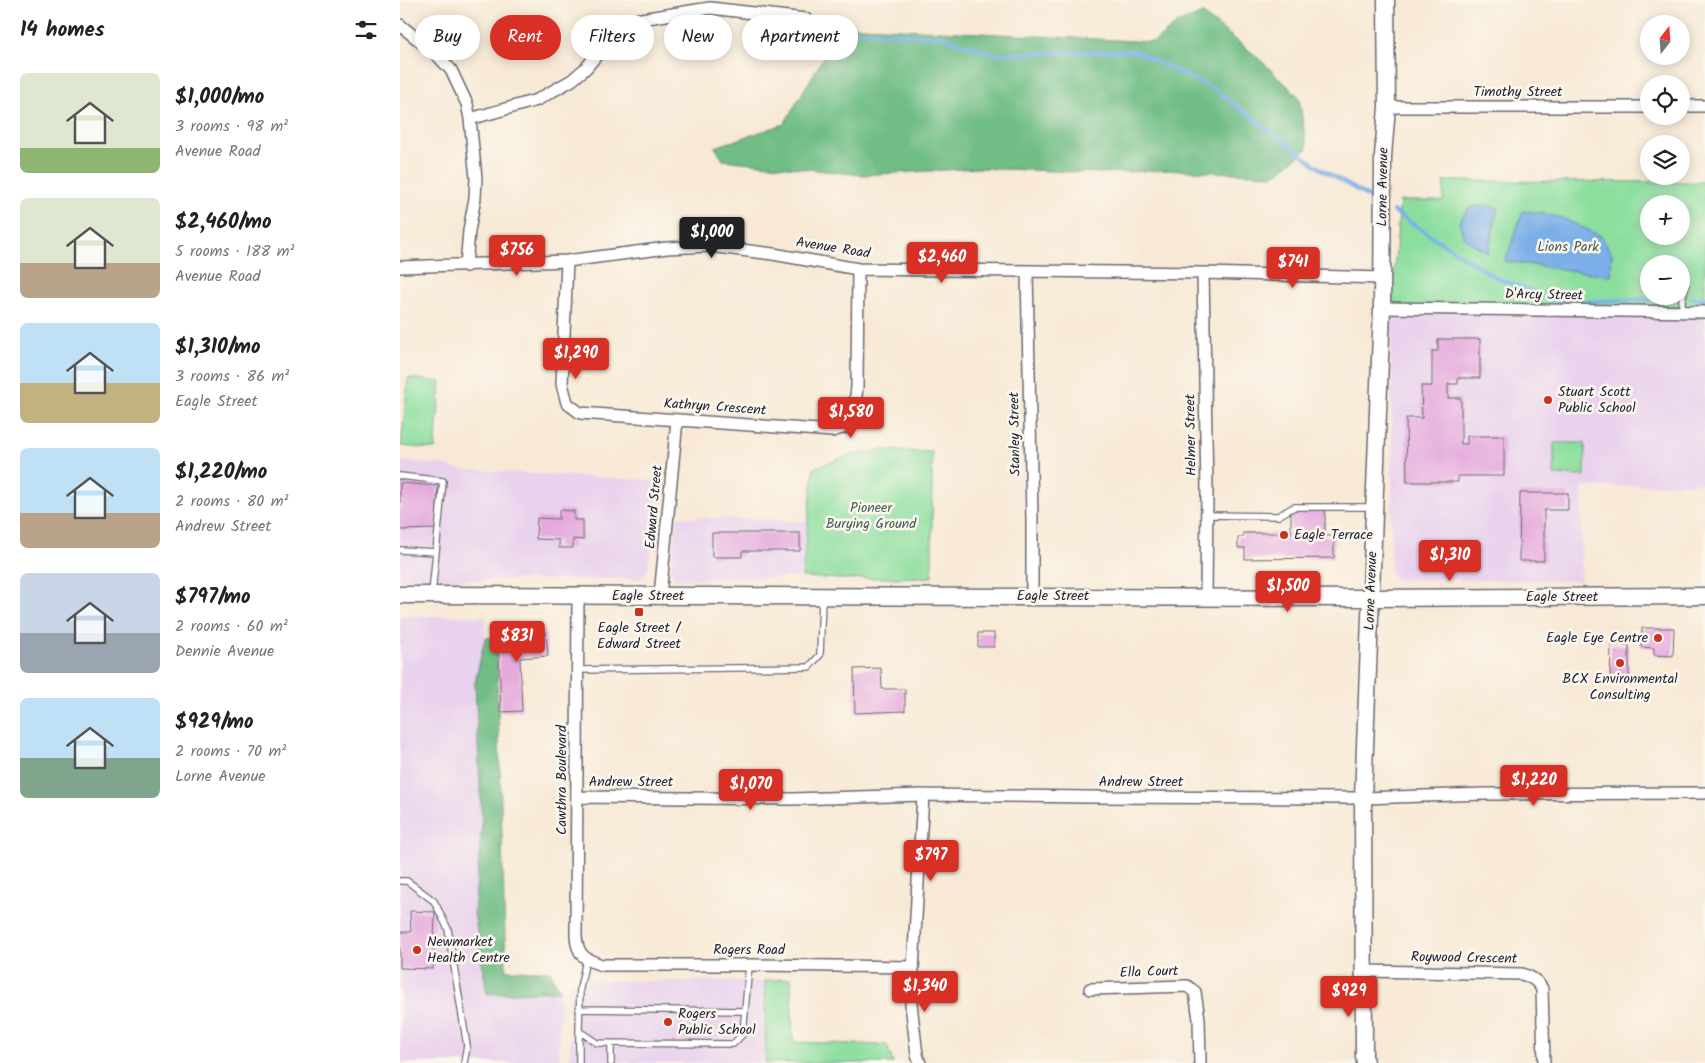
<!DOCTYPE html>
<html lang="en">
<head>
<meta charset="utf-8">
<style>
  :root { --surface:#fff; --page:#f2f2f2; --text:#222; --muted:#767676; --accent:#d93025 }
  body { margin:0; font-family:Kalam,sans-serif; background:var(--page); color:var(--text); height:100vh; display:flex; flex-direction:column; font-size:19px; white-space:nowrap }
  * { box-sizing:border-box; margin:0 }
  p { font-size:16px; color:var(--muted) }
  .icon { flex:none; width:28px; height:28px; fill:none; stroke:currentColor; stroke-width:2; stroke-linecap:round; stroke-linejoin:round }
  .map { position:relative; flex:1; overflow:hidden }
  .details { display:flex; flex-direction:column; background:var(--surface); width:400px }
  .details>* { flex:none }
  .top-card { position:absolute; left:15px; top:15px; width:475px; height:45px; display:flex; gap:10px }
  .needle { width:32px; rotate:17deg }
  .tools { position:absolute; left:1240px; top:15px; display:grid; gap:10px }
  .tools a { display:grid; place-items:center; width:50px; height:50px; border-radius:50%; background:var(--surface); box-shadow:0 2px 12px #0003; font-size:25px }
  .price { position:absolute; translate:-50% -42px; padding:0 11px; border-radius:5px; background:var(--accent); color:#fff; font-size:16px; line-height:32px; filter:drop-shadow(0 1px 2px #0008) }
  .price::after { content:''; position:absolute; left:50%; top:30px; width:15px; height:11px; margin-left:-8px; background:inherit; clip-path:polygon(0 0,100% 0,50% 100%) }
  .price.selected { background:#222; color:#fff }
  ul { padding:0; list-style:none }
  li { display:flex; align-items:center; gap:15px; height:125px; padding:0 20px }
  li span { display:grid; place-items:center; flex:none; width:140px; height:100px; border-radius:8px; color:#555 }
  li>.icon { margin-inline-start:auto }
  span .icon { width:60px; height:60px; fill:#fffc; stroke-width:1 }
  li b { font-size:21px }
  h2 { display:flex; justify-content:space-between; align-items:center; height:60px; padding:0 20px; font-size:21px }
  .tag { padding:0 18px; border-radius:22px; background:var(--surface); box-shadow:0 2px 12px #0003; font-size:18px; line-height:45px }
  .tag.selected { background:var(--accent); color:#fff }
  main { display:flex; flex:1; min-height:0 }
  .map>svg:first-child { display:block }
  .built { fill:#e9d2ed }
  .green { fill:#8bde9e; stroke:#56806c; fill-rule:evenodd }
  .forest { fill:#70bd85; stroke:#497060 }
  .water { fill:#7bafe8; stroke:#4e6892 }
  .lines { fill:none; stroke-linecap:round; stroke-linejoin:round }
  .stream { stroke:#7bafe8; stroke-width:4 }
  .building { fill:#e5a9de }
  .service-casing { stroke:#6d6871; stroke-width:8 }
  .minor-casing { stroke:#6d6871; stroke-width:14 }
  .secondary-casing { stroke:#6d6871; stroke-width:19 }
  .service { stroke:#fff; stroke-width:5.5 }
  .minor { stroke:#fff; stroke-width:11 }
  .secondary { stroke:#fff; stroke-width:16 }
  .poi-dot { fill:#c8321e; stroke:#fbf7ec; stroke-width:2 }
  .labels { text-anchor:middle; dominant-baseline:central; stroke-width:5; stroke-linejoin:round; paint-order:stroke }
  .street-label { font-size:14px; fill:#22223b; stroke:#fbf7ec }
  .park-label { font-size:14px; fill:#425a59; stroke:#fbf7ec }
  .poi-label { font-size:14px; fill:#22223b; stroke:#fbf7ec; text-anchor:start }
</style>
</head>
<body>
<main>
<section class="details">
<h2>14 homes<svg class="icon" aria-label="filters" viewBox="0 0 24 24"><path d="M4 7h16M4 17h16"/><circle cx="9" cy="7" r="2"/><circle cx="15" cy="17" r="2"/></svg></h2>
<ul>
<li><span style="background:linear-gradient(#dfe7d0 75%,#8fb573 0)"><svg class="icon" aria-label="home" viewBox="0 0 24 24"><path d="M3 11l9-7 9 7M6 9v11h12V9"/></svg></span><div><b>$1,000/mo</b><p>3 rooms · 98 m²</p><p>Avenue Road</p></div></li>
<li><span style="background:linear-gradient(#dfe7d0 65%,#b9a48a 0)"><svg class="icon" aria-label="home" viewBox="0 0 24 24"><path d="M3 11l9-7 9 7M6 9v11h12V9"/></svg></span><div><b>$2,460/mo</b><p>5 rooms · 188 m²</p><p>Avenue Road</p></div></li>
<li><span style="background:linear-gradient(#bfe0f5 60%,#c2b280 0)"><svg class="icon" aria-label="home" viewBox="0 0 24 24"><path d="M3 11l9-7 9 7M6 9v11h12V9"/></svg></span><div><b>$1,310/mo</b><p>3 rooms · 86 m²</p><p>Eagle Street</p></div></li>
<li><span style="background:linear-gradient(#bfe0f5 65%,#b9a48a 0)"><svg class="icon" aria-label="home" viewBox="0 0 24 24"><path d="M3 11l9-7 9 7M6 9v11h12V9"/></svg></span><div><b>$1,220/mo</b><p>2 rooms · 80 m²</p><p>Andrew Street</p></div></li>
<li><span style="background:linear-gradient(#c9d6e8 60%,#9aa5b1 0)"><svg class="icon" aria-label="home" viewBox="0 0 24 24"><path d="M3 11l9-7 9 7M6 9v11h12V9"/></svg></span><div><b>$797/mo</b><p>2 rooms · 60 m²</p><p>Dennie Avenue</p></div></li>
<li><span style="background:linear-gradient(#bfe0f5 60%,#7fa58c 0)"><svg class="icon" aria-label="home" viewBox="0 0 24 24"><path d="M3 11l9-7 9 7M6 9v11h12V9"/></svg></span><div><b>$929/mo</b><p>2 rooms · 70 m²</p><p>Lorne Avenue</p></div></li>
</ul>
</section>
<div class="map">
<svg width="1305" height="1063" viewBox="0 0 1305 1063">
  <rect width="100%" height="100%" fill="#fbf7ec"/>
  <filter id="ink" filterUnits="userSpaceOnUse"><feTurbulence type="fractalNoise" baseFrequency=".02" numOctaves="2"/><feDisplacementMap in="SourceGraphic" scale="10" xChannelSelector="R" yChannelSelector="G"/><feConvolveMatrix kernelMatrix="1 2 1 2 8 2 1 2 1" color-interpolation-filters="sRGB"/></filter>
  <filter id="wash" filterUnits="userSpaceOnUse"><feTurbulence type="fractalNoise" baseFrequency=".0096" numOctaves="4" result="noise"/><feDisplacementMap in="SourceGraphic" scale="20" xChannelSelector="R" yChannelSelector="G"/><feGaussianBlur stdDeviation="1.12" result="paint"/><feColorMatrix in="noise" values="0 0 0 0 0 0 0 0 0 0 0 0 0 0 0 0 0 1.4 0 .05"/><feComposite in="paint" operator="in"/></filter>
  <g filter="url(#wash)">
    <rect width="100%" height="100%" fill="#f8e9d6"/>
    <path class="built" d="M991 308 1305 317V483L1182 487 1181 581 995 579 990 572 992 492Z
      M0 461 46 465 56 469 260 481 248 570 241 579 53 580 0 578Z
      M277 517 408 521 402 577 276 580 271 571Z
      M0 616H86L85 638 75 683 82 825 74 912 87 994 160 991 159 1063H0Z
      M170 981H365L366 1063H170Z"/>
    <path class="green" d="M1044 181 1305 182V317L991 308 1000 201H1043ZM1249 204H1281V236H1249ZM1249 264H1281V296H1249Z
      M8 378 41 382 35 449 1 446Z
      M1154 443H1185V476L1154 475Z
      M480 450 532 452V577L440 579 402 577 414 468 447 456Z
      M391 978 393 1042 487 1045 493 1063H366L365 981Z"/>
    <path class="forest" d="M803 14 855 55 899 97 907 149 875 175 772 170 698 173 579 168 462 175 323 160 315 147 384 124 442 26 754 42 779 22Z
      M96 637 106 970 150 971 160 991 87 994 74 912 82 825 75 683 85 638Z"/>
    <path class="water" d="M1085 205 1098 208 1088 253 1064 238 1059 222 1069 208Z
      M1123 211 1141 213 1162 218 1201 236 1212 254 1211 276 1105 261Z"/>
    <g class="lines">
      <path class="stream" d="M430 30 543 37 594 54 735 51 814 89 921 169 972 199
        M993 211 1093 276 1157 302 1271 299
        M1293 298H1305"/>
    </g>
    <g id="blocks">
      <path class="building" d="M1038 339H1080V378H1058V384H1048V398H1061V444H1067V436H1104V476H1058V482H1007L1006 418H1022L1021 386H1032V351H1038Z
        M0 483 38 486 36 529 0 530Z
        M1120 493H1168V510H1144V561H1119Z
        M925 509V536H934V558L845 559V548H838V537H843V533H891V510Z
        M159 510 174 511V520H183V540L173 539V548H159V540L136 539 137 518 159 519Z
        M312 533H400V551H342V557H312Z
        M1242 628H1274L1273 656 1254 655V648L1241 647Z
        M98 631H146L148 656 120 658 122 711 101 712Z
        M578 633H594V647H578Z
        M1211 645H1229V682H1210Z
        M481 668 482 689H505V711L455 713 454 669Z
        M10 911 35 912 33 969 0 968V932H11Z"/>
    </g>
  </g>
  <g filter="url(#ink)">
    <use href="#blocks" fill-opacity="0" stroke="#6d6871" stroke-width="1"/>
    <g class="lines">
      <g class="service-casing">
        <path id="service" d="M1282 312V299L1286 286
          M0 476 43 481 36 552
          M807 515 878 516 894 507H972
          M0 550 36 552 32 594
          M178 670 409 667 420 655 422 598
          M0 881H7L34 901 48 929 67 1046 64 1063
          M186 960 180 988 179 1031 197 1043 333 1044 343 1034 349 965
          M179 1009 345 1011
          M179 1063V1031
          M211 1063V1043"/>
      </g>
      <g class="minor-casing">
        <path id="minor" d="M0 25 37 55 51 70 67 104 70 119 76 178 75 198 69 231 66 266
          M1281 106H1305
          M987 107H1249
          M70 119 137 100 172 80 186 68 217 30 235 20 310 8 406 19
          M167 261 162 384 167 403 180 413 432 431 446 427 454 413 457 387 458 269
          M0 267 167 261 267 248 309 246 373 254 458 269 803 273 983 278
          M627 272 632 519V596
          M803 273 807 491 806 597
          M982 308 1305 312
          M178 596 176 936C177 955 185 960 202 965H349L513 967
          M260 596 277 420
          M177 797 393 799 523 795 689 797 963 798 1085 794 1305 793
          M965 971 1122 974C1131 977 1137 980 1142 989L1144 1063
          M690 989 787 986 795 992 799 1019 800 1063
          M520 1063 517 1055 511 1004 523 795"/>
      </g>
      <g class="secondary-casing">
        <path id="secondary" d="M0 595 970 598 1305 596
          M965 1063 964 1056 963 798 982 308 983 156 987 107 986 0"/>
      </g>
      <use href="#service" class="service"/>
      <use href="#minor" class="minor"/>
      <use href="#secondary" class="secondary"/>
    </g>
  </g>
  <g class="poi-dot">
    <circle cx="1148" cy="400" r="5"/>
    <circle cx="884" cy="535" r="5"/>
    <rect x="234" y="607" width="10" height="10" rx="2.5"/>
    <circle cx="1258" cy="638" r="5"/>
    <circle cx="1220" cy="663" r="5"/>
    <circle cx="17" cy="950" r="5"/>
    <circle cx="268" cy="1022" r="5"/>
  </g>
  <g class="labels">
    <g class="street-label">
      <text x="1118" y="92">Timothy Street</text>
      <text transform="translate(983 187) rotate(-89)">Lorne Avenue</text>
      <text transform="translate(433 248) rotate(9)">Avenue Road</text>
      <text transform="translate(1144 295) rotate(1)">D'Arcy Street</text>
      <text transform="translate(315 407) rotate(4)">Kathryn Crescent</text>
      <text transform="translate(615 434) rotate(-91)">Stanley Street</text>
      <text transform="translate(791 435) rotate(-91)">Helmer Street</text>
      <text transform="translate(254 507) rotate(-85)">Edward Street</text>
      <text transform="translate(971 591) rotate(-88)">Lorne Avenue</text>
      <text x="248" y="596">Eagle Street</text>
      <text x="653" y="596">Eagle Street</text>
      <text x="1162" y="597">Eagle Street</text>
      <text transform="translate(162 780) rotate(-90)">Cawthra Boulevard</text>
      <text x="231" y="782">Andrew Street</text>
      <text x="741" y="782">Andrew Street</text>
      <text x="349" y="950">Rogers Road</text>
      <text transform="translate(1064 958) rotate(1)">Roywood Crescent</text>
      <text transform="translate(749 972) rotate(-2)">Ella Court</text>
    </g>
    <g class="park-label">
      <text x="1168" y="247">Lions Park</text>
      <text x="471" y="508">Pioneer<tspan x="471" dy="16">Burying Ground</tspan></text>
    </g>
    <g class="poi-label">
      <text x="1158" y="392">Stuart Scott<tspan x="1158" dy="16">Public School</tspan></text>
      <text x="894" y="535">Eagle Terrace</text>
      <text x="239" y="628" text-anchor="middle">Eagle Street /<tspan x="239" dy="16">Edward Street</tspan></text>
      <text x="1248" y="638" text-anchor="end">Eagle Eye Centre</text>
      <text x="1220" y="679" text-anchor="middle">BCX Environmental<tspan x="1220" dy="16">Consulting</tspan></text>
      <text x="27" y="942">Newmarket<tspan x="27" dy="16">Health Centre</tspan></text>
      <text x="278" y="1014">Rogers<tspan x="278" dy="16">Public School</tspan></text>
    </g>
  </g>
</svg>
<div class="tools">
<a><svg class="needle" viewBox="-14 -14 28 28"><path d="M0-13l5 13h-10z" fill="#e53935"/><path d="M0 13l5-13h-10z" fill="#767676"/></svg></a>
<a><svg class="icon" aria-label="locate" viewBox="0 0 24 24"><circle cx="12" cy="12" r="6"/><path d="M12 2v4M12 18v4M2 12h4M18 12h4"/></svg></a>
<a><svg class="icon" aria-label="layers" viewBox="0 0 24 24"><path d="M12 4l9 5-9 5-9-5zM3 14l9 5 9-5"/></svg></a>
<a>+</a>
<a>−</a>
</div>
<b class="price selected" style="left:312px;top:259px">$1,000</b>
<b class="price" style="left:117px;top:277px">$756</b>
<b class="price" style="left:542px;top:284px">$2,460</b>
<b class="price" style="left:893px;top:289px">$741</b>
<b class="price" style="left:176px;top:380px">$1,290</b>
<b class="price" style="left:451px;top:439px">$1,580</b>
<b class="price" style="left:1050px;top:582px">$1,310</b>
<b class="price" style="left:888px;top:613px">$1,500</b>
<b class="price" style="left:117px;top:663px">$831</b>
<b class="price" style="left:1134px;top:807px">$1,220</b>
<b class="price" style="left:351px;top:811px">$1,070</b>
<b class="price" style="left:531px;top:882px">$797</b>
<b class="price" style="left:525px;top:1013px">$1,340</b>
<b class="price" style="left:949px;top:1018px">$929</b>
<div class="top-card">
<a class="tag">Buy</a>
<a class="tag selected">Rent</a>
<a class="tag">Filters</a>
<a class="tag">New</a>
<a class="tag">Apartment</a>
</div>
</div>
</main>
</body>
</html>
